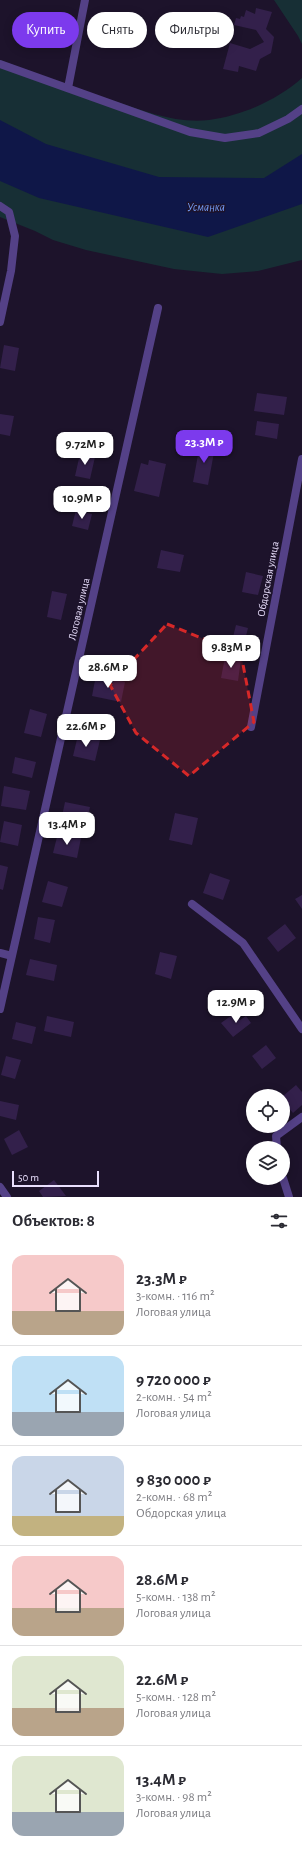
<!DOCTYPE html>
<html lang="ru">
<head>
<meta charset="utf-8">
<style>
  :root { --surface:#fff; --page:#f2f2f3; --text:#2b2b33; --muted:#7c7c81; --line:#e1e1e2; --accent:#7c3aed }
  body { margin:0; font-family:"Alegreya Sans",sans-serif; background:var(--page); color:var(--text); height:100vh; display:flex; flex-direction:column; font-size:15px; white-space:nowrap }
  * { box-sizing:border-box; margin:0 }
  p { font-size:13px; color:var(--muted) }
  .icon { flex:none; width:22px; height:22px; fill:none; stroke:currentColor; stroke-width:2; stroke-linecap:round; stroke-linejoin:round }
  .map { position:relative; height:1197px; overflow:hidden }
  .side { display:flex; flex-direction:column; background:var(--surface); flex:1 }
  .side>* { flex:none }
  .hud { position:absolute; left:12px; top:12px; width:278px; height:36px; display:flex; gap:8px }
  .fabs { position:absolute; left:246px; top:1089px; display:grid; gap:8px }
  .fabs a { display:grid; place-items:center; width:44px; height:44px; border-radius:50%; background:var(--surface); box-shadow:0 2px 10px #0003; font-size:20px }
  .scale { position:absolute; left:12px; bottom:10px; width:87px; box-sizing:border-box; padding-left:4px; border:2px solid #e9dffd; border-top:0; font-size:11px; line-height:14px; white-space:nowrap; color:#e9dffd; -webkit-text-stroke:3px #1d132b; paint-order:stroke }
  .price { position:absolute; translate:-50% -34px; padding:0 9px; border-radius:8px; background:#fff; color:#222; font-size:13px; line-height:26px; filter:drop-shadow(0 1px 2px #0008) }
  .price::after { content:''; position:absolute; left:50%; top:24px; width:12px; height:9px; margin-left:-6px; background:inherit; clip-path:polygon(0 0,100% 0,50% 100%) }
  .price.active { background:var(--accent); color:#fff }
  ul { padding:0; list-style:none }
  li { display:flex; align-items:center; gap:12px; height:100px; padding:0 12px }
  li+li { border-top:1px solid var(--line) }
  li span { display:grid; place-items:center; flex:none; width:112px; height:80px; border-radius:12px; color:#555 }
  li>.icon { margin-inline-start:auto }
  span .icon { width:48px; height:48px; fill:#fffc; stroke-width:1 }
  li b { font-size:17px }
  h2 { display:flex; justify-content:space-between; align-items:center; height:48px; padding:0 12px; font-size:17px }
  .pill { padding:0 14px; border-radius:18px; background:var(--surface); box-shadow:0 2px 10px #0003; font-size:14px; line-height:36px }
  .pill.active { background:var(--accent); color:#fff }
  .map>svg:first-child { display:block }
  .green { fill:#172f35 }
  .water { fill:#0f1748 }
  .building { fill:#33204b }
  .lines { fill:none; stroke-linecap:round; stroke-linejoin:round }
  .street { stroke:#544187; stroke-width:8 }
  .marked { fill:#d62828; fill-opacity:0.2; stroke:#d62828; stroke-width:3; stroke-dasharray:8 5; stroke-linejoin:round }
  .labels { text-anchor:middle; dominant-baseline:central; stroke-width:3; stroke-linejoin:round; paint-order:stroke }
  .street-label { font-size:11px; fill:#e9dffd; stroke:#1d132b }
  .water-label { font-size:12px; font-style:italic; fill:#749cf6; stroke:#1d132b }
</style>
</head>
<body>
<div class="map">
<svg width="302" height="1197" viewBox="0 0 302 1197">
  <rect width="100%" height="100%" fill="#1d132b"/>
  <path class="green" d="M274 0H302V44L298 36Z
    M0 60C38 74 76 89 114 101 144 111 177 124 209 120 242 116 277 100 302 78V260L258 271 222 274 174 269 86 250 53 240 35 231 0 217Z"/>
  <path class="water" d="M0 120 46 144 159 177 264 178 302 154V204L208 237 39 198 0 181Z"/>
  <path class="building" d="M256 8 272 12 266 29 274 37 271 53 260 59 256 71 239 66 238 72 223 69 230 43 250 49 264 42 256 30 234 25 236 18 240 19 241 16 244 17 246 10 255 14Z
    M4 345 19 348 15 371 0 368Z
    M257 393 287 397 284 415 254 411Z
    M0 414 14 416 10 436 0 434Z
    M257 421 279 424 277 439 255 435Z
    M200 444 215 447 208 485 193 482Z
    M80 454 95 457 90 479 75 476Z
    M149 460 166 464 159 497 134 491 141 463 148 465Z
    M76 510 92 514 88 530 72 526Z
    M161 550 184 555 180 572 157 568Z
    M246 572 263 576 258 595 242 592Z
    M52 591 67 594 61 620 47 617Z
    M236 625 248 628 243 648 231 645Z
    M225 657 241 659 238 681 221 678Z
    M96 675 125 682 121 702 92 696Z
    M30 709 47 714 41 737 24 733Z
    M78 735 100 740 95 761 73 756Z
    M15 757 36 762 32 778 12 773Z
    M4 786 30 791 26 810 1 806Z
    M65 802 90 807 86 826 61 821Z
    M175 813 198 818 192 845 169 840Z
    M4 821 22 825 18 846 0 842Z
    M58 833 81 838 77 858 53 853Z
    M0 865 8 867 3 890 0 889Z
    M210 873 230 880 223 900 203 893Z
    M48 881 68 887 62 907 42 902Z
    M302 895V909L295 899Z
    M38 917 55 920 50 943 34 939Z
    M285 924 296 938 278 952 267 938Z
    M160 952 177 956 171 979 155 974Z
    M30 959 57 965 54 981 26 975Z
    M235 1013 240 1020 246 1016 251 1023 233 1037 221 1023Z
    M47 1016 74 1022 71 1037 44 1031Z
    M16 1022 36 1027 32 1044 12 1039Z
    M266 1045 276 1058 262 1069 252 1056Z
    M6 1056 21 1060 15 1079 1 1075Z
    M296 1085 302 1092V1105L293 1113 283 1101V1096Z
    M0 1101 19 1105 16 1120 0 1116Z
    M19 1130 28 1147 12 1155 4 1139Z
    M54 1180 66 1196 43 1197 39 1191Z"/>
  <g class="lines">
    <path class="street" d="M0 64 190 132 225 138 259 133 288 119 302 109
      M68 88 85 0
      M0 206 9 212 15 236 11 271 0 322
      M251 727 302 459
      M192 904 243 943 302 1029
      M0 953 12 956
      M0 1009 158 308
      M277 1148 276 1136 302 1117
      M283 1178 289 1197
      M0 1187 7 1197"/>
  </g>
  <path class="marked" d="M167 624 241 654 254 722 189 776 136 733 110 685Z"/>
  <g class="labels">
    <g class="street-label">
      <text transform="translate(268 579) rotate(-79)">Обдорская улица</text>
      <text transform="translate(79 609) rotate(-77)">Логовая улица</text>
    </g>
    <g class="water-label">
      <text x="206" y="207">Усманка</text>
    </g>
  </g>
</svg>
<div class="fabs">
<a><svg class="icon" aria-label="locate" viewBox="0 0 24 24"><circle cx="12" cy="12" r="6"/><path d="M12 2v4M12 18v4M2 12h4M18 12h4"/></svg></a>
<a><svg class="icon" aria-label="layers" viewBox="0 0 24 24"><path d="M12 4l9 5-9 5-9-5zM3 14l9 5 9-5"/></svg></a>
</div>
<div class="scale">50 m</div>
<b class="price active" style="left:204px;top:464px">23.3M ₽</b>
<b class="price" style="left:85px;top:466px">9.72M ₽</b>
<b class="price" style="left:82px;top:520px">10.9M ₽</b>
<b class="price" style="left:231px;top:669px">9.83M ₽</b>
<b class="price" style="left:108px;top:689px">28.6M ₽</b>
<b class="price" style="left:86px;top:748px">22.6M ₽</b>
<b class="price" style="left:67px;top:846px">13.4M ₽</b>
<b class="price" style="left:236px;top:1024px">12.9M ₽</b>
<div class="hud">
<a class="pill active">Купить</a>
<a class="pill">Снять</a>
<a class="pill">Фильтры</a>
</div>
</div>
<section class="side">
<h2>Объектов: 8<svg class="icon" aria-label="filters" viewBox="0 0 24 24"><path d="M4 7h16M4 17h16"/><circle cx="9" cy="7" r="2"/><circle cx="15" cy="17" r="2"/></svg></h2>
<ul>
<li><span style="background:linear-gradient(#f6c9c9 70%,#b9a48a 0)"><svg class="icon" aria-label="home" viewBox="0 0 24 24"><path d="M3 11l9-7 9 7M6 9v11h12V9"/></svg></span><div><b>23.3M ₽</b><p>3-комн. · 116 m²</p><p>Логовая улица</p></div></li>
<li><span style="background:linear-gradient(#bfe0f5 70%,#9aa5b1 0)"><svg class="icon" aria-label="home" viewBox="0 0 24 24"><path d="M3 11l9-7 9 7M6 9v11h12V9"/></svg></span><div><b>9 720 000 ₽</b><p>2-комн. · 54 m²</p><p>Логовая улица</p></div></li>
<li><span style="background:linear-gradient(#c9d6e8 75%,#c2b280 0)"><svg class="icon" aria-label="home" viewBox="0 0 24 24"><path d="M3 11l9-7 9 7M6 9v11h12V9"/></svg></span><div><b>9 830 000 ₽</b><p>2-комн. · 68 m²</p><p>Обдорская улица</p></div></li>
<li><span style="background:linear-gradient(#f6c9c9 65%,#b9a48a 0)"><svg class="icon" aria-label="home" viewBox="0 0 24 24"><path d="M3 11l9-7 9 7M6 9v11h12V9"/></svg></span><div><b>28.6M ₽</b><p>5-комн. · 138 m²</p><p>Логовая улица</p></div></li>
<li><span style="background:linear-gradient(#dfe7d0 65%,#b9a48a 0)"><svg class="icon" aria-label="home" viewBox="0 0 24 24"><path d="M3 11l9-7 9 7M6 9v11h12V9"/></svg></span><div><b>22.6M ₽</b><p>5-комн. · 128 m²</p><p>Логовая улица</p></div></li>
<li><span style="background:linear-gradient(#dfe7d0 70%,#9aa5b1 0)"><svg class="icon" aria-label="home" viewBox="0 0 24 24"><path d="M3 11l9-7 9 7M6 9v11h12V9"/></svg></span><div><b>13.4M ₽</b><p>3-комн. · 98 m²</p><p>Логовая улица</p></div></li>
</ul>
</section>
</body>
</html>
